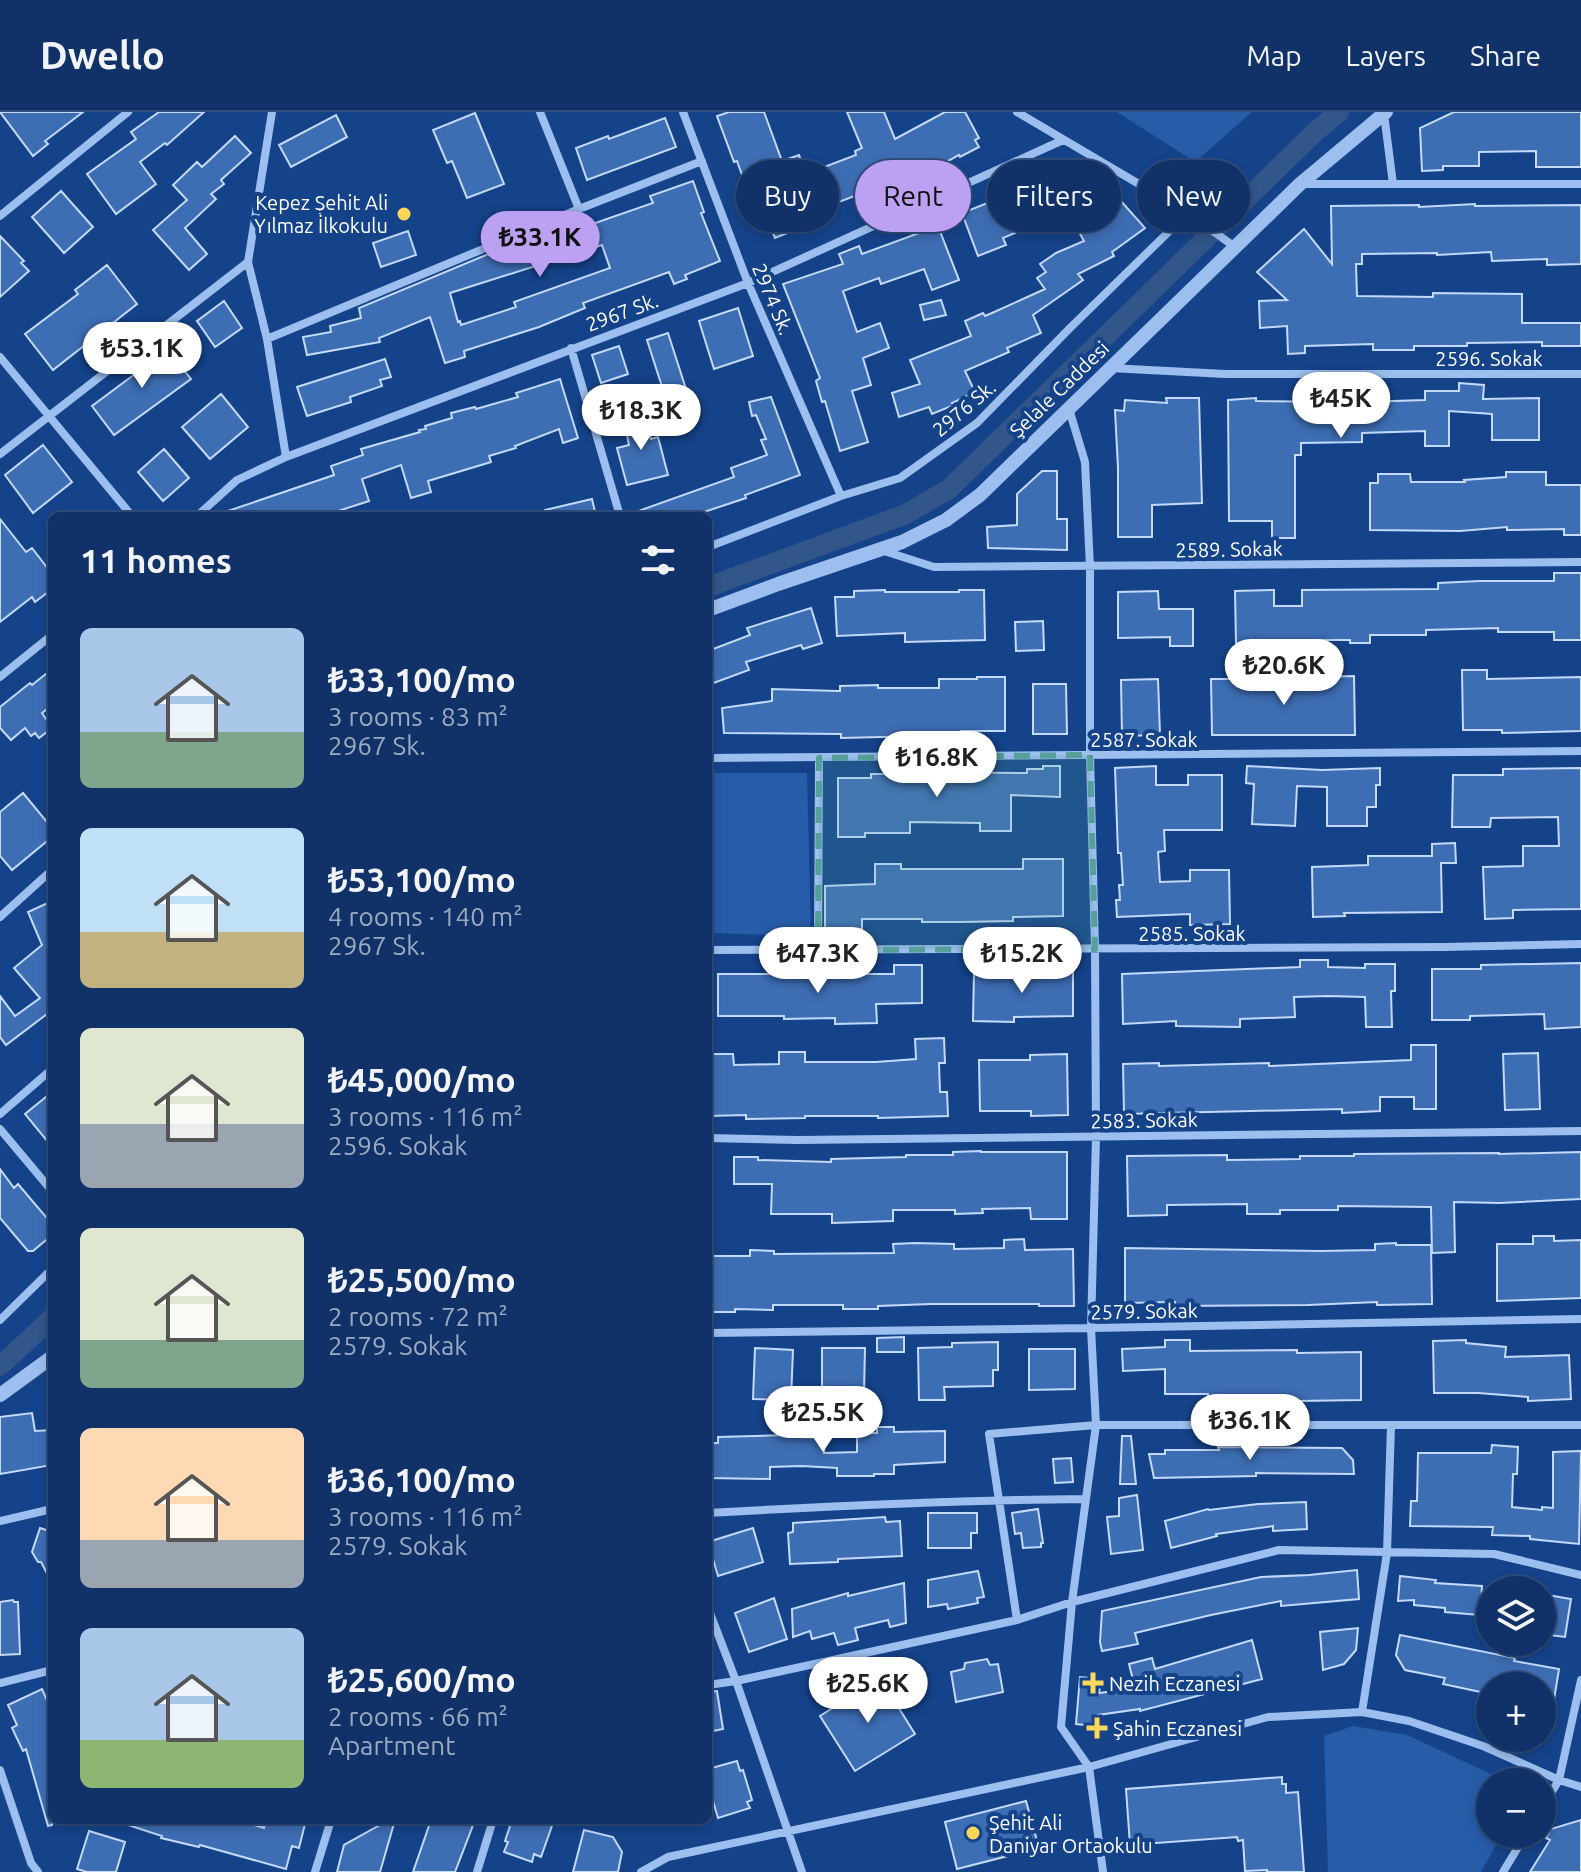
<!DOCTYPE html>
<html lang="en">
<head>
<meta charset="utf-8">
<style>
  :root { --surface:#103268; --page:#1e3e71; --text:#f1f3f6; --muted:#9caac0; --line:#304d7c; --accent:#bca0f2 }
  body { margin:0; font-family:Ubuntu,sans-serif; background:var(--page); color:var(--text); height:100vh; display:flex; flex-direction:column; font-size:30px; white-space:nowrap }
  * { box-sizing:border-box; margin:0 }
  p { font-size:26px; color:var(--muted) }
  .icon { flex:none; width:44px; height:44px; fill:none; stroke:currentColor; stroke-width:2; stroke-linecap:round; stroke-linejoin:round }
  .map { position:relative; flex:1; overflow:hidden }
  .side { position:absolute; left:48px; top:400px; width:664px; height:1312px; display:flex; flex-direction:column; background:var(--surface); border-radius:12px; box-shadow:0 4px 12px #0003,0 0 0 2px var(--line) }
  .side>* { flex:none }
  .banner { position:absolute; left:736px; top:48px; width:724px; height:72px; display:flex; gap:16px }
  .fabs { position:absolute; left:1476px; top:1464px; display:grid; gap:16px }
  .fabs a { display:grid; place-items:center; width:80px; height:80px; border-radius:50%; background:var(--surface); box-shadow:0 4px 12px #0003,0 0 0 2px var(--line); font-size:40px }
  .price { position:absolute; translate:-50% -68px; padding:0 18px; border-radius:28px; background:#fff; color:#222; font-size:26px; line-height:52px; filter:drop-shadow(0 2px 4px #0008) }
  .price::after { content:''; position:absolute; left:50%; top:48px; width:24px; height:18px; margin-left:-12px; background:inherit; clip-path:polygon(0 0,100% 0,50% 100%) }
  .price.current { background:var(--accent); color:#111 }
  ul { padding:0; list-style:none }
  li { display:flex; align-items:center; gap:24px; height:200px; padding:0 32px }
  li span { display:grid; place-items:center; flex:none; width:224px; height:160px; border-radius:12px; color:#555 }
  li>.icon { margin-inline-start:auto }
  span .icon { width:96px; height:96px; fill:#fffc; stroke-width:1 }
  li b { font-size:34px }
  h2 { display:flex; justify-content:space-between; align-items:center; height:96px; padding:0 32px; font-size:34px }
  .chip { padding:0 28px; border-radius:36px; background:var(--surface); box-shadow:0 4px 12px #0003,0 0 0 2px var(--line); font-size:28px; line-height:72px }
  .chip.current { background:var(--accent); color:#111 }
  header { display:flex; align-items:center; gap:48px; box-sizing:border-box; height:112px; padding:0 40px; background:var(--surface); border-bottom:2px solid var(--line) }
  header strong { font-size:38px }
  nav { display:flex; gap:44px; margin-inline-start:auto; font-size:28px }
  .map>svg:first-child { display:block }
  .green { fill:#275ca9 }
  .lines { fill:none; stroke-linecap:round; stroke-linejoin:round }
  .canal { stroke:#32558a; stroke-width:20 }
  .building { fill:#3d6db3; stroke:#c3dafb; stroke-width:2; fill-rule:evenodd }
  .minor { stroke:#9dbfef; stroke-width:8 }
  .tertiary { stroke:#9dbfef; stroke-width:14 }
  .marked { fill:#579f9a; fill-opacity:0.2; stroke:#579f9a; stroke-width:6; stroke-dasharray:16 10; stroke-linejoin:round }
  .poi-dot { fill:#ffd75b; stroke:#15438a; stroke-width:3 }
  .labels { text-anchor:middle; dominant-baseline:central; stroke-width:8; stroke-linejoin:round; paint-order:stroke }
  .poi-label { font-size:20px; fill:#fff; stroke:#15438a; text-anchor:start }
  .street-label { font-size:20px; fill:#fff; stroke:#15438a }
</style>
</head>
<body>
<header>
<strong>Dwello</strong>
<nav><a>Map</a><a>Layers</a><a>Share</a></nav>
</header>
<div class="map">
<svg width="1581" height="1760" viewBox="0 0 1581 1760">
  <rect width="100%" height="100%" fill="#15438a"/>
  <path class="green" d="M1117 0H1252L1195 50Z
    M708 661H807L811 824 708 821Z
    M1353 1614 1407 1623 1508 1670H1490V1722H1502L1481 1760H1328L1324 1624Z"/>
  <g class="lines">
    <path class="canal" d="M708 475 906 402 949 377 1315 20 1339 0
      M0 1254 52 1206"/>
  </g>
  <path class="building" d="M0 0H83L45 29 48 32 33 44Z
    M159 0H204L167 33 165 31 140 50 156 72 116 102 87 62 136 27 131 20Z
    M729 0H764L782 49 799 43 806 62 856 43 855 39 862 36 847 0H884L895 27 945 0H965L979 26 975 28 979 35 960 45 959 43 923 63 890 76 888 71 826 95 821 81 790 92 800 116 775 126 765 102 757 105 737 49 734 50 717 4Z
    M1454 0H1581V55H1536V39L1479 40V54H1443V58L1422 59 1420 16Z
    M475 1 504 72 467 86 452 49 447 51 433 18Z
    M336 3 347 25 291 55 279 33Z
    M665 6 676 35 587 68 576 36 608 24 609 27Z
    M235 24 251 41 221 68 224 72 211 82 216 87 185 116 207 142 189 158 153 118 187 88 173 73 197 50 202 55Z
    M1067 59 1077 84 1049 96 1053 105 1003 126 1006 133 978 144 962 101 990 90 991 92Z
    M693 69 704 100 701 101 720 149 685 163 687 167 674 172 669 160 583 191 585 196 539 215 464 239 465 245 445 251 430 205 379 226 380 230 307 243 303 225 331 220 330 214 361 206 359 196 510 133 512 140 653 91 650 84ZM602 133 610 156 514 190 516 195 461 213 460 209 458 210 450 181Z
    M61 79 93 115 64 141 32 105Z
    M1112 79 1145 116 1112 140 1114 144 1078 162 1083 168 1033 203 1041 221 1007 236 1009 240 965 259 975 280 952 291 954 293 932 302 929 295 899 305 892 281 920 272 910 248 971 224 965 209 983 201 985 204 992 201 1045 177 1037 166 1046 160 1040 152 1056 141 1084 129 1079 120 1105 106 1095 94Z
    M1475 92V94L1581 93V152L1547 153V147L1492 149 1491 140 1437 143V141L1362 142V152H1356L1357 184 1433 185V181L1522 182V211H1581V234H1542V230L1467 231V234H1414V238H1373V232L1305 234V241L1288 242 1287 214 1260 216 1259 189 1287 188 1257 160 1304 117 1332 152 1331 94 1419 93V95Z
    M938 114 959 168 932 178 924 157 881 172 879 166 843 179 857 220 880 211 889 236 863 246 871 273 852 279 868 330 840 339 825 289 822 290 816 269 820 266 783 172 843 152 839 142 859 134 862 142Z
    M408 119 416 143 381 155 373 131Z
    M0 124 24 149 21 151 29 159 0 185Z
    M107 153 137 192 53 258 25 222 78 182 75 178Z
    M941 188 946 203 924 208 920 193Z
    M224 189 242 216 215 235 197 209Z
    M738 196 753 244 714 257 699 209Z
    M668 221 686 277 665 284 647 228Z
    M164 233 191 267 114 323 92 294 135 262 129 256 144 244 147 247Z
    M619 234 628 262 601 271 592 243Z
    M385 247 391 265 380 268 382 274 350 285 351 290 307 304 297 275Z
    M560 267 578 326 563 331 559 317 515 334 516 336 489 344 491 350 428 369 431 380 411 386 401 353 362 367 369 389 332 401V404H223L222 401 334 363 331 354 363 343 361 337 420 320 419 318 426 317 425 314 452 306 451 301 475 295 476 297 518 285 516 281Z
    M1459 271 1484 273 1483 287 1539 286V328H1492V302L1449 299V334H1425V319L1362 321V330L1301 331V343H1295V426H1272V409H1229L1228 288 1256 286V289L1361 290 1425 288V279H1459Z
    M221 282 248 315 210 347 182 315Z
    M771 285 800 363 745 383 746 386 692 404H631L630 402 734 365 731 356 767 343 761 328 766 327 756 303 752 304 749 290Z
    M1166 286H1199L1202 391 1152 393V425H1118V356L1115 298 1124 299 1125 288 1167 291Z
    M645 299 651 327 658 325 668 363 627 373 617 336 629 333 623 304Z
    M43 333 72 370 33 401 5 363Z
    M164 337 189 366 163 389 138 360Z
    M1042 359H1057V407H1067V438L988 436 987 415 1017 413V382Z
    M1506 360H1546V373H1581V423H1564V417L1507 418V415L1460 419 1370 418V371H1378V362H1410L1411 370H1465L1464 368 1506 365Z
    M592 387 596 404H546L545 398Z
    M0 407 26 440 32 436 52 462V477L35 490 32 485 0 510Z
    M1554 461H1581V528H1554V520H1498V516L1426 518V523H1370V531H1350V528H1275V530L1236 531 1235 479 1274 478V494H1302V478L1438 477V471L1480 469H1554Z
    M885 478V480H959V478H984L985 528 905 530V521L837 524 835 485H854V479Z
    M1158 479 1159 497H1193V534H1170V525L1118 526V480Z
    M811 496 822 531 803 537 801 533 746 550 749 558 708 573V539L750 523 747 516Z
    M1043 509 1044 538 1016 539 1015 510Z
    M52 557V593L42 601 52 616 39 626 35 621 31 624 25 616 11 628 0 616V595L30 571 32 573Z
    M1462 558H1487V567L1581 565V619L1502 621V618H1463Z
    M1354 564 1355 623H1212L1211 567H1249V569L1316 568V565Z
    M977 565H1005V619H961V623L841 626V622L724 621 722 596 772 589V577L837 579H840V574L878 573V576H939V567H977Z
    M1158 567 1160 623 1122 624 1121 568Z
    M1033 572H1066L1067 622H1033Z
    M1043 654H1060V685L1011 683V719H980V711L910 710V721H865V725H838V666H871V662H929V660L1027 661V657H1043Z
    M1156 654V673H1188V663H1222V718H1164L1165 739 1158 740 1160 770 1190 769V758H1229L1230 812 1190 813V802L1117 805 1116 788H1120L1119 773H1123L1121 741H1118L1115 656Z
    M1247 654 1322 658 1380 656V673H1376V695H1367V714H1327V675L1297 674 1295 714 1252 712 1254 672 1246 671Z
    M1581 656V797L1513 798V806L1485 807 1483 755 1523 754V734H1559L1558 705 1491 706 1490 715H1452L1453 663H1503V657Z
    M23 681 52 716V725L12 758 0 744V700Z
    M1455 731 1456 751H1441L1442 800 1344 801 1345 804 1313 805 1312 755 1368 753V744H1432V732Z
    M1023 747H1063V804L1013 805V809L960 810H922V807H862V817L825 818V774L875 772V752H901V757H1023Z
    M52 789V900L51 899 6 933 0 925V884L15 904 40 886 14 856 42 833 28 800Z
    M1300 848H1328V855L1365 856V852H1395V879H1391L1392 915H1366L1365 885 1328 884 1294 885 1295 905 1240 907V915L1176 914V909L1123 912 1122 862 1300 855Z
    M1581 851V915L1545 917 1544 902 1470 904V908H1432V857H1481V853Z
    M894 853H922V891L876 892 877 911 835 912V906L784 907V904H718V862H894Z
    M974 859 1073 860V904L1014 905V910L973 909Z
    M944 926 945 951H939L940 980H947L948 1004 878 1006V1004H805V1006L746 1007V1003L708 1004V942H733L734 953 779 952V940H805V950H876L916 947 915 927Z
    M1411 933H1436V997H1414V985H1380V999L1342 1001V997L1124 1002 1123 952 1159 951V954L1269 951V954L1411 948Z
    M1538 941 1540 997 1505 998 1503 942Z
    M1067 942 1068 1003 1031 1004V999H980L979 948H1030V943Z
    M52 980V1035L25 1002Z
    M981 1039V1040H1067V1107H1031L1030 1096 982 1097 983 1101 955 1102V1098H893V1109L832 1111V1102H771L772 1072H734V1045H758V1048L831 1050V1047L906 1045V1043H953V1040Z
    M1581 1040V1087L1499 1091 1454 1090 1455 1140 1432 1141 1431 1095 1338 1094V1098H1280V1102H1247V1092L1167 1093V1103L1128 1104 1127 1044 1227 1043V1048L1300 1047V1044H1354V1042L1499 1041V1042Z
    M0 1057 14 1076 18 1072 52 1112V1123L33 1139H28L0 1106Z
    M1533 1124H1554V1129L1581 1128V1186L1497 1189V1132H1533Z
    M1024 1127 1025 1138 1073 1137 1074 1194H1039V1192H931L878 1194V1197H843V1193H773V1198L735 1197V1200H708V1144H750V1138L774 1139V1142L894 1141 893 1132 915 1131 954 1132V1137L1004 1136V1128Z
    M1396 1131V1133H1431L1432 1192 1377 1193V1190L1308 1193 1175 1194V1190L1125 1191V1136L1321 1139 1375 1138V1132Z
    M904 1225V1240H877V1226Z
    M1165 1228H1190V1239L1297 1238V1241L1361 1240V1288L1298 1289V1292L1208 1291V1282H1165V1257L1123 1259 1122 1237 1165 1235Z
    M1466 1228V1231L1506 1235 1505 1245 1569 1243 1571 1287 1528 1289V1285L1478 1281H1434L1433 1229Z
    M998 1230V1258H993V1274L944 1275 945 1288H919L918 1236 952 1235V1231Z
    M755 1236 793 1238 791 1288 753 1287Z
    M822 1236H865L864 1281H822Z
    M1029 1237H1075V1277L1029 1278Z
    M32 1301 35 1319 52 1318V1353L0 1362V1305Z
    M877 1315H894V1320L945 1319V1350L894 1353V1362H874V1364H837V1356L802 1354 770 1355V1367L708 1366V1331H718V1325L788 1323V1319H802V1325L825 1326 824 1341 857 1340V1321H877Z
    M1122 1324H1131L1136 1372H1120Z
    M1492 1333 1518 1335 1517 1362H1513L1512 1395 1542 1398V1395L1553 1396V1340L1581 1339 1579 1432 1530 1427V1424L1492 1423 1493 1415 1410 1414 1411 1389H1417L1418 1341H1491Z
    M1218 1335 1342 1336 1353 1348 1354 1362 1256 1361V1364L1154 1366 1149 1342H1165V1338H1219Z
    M1071 1346 1073 1370 1055 1371 1053 1347Z
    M1137 1383 1143 1438 1111 1442 1107 1405 1119 1404V1386Z
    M1306 1390 1307 1417 1273 1419V1414L1216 1422 1217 1424 1171 1436 1165 1409 1208 1397 1209 1398 1258 1392Z
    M1038 1397 1043 1431H1041V1435L1023 1436 1021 1421 1015 1422 1012 1401Z
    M928 1401H977V1421H971V1436H928Z
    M885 1405 886 1410 900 1409 902 1444 838 1447V1450L790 1452 788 1421 793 1420V1411Z
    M40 1416 52 1420V1471L41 1450H38L32 1440Z
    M753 1416 763 1450 718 1464 708 1430Z
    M1357 1458 1359 1487 1281 1494V1489L1211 1503 1135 1521 1138 1532 1102 1539 1100 1530 1102 1499 1261 1465 1309 1463Z
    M978 1459 984 1485 977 1486 978 1491 948 1497 947 1492 928 1495V1468Z
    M1400 1464 1436 1468 1435 1471 1482 1474 1481 1489H1490V1504L1445 1500V1496L1414 1493V1488L1398 1489Z
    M904 1471 906 1511 890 1515 888 1508 855 1516 858 1528 838 1533 834 1521 812 1527 810 1519 793 1525 792 1497 848 1481V1484Z
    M1542 1482 1571 1487 1565 1525 1542 1522Z
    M774 1486 787 1527 749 1540 735 1501Z
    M13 1488 14 1490H18L20 1542 0 1543V1490Z
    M1358 1516 1356 1538 1344 1552 1323 1558 1320 1520Z
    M1400 1523 1515 1546 1514 1549 1559 1557 1550 1613H1542V1574H1490V1582L1443 1572 1445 1566 1405 1558 1396 1543Z
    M1252 1528 1262 1567 1140 1599V1597L1098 1603 1097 1614 1076 1612 1080 1565 1101 1567 1099 1581 1135 1576 1129 1552 1152 1546 1155 1557Z
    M987 1547 990 1553 998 1552 1003 1580 956 1590 951 1560 964 1557 965 1551Z
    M880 1566 915 1622 855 1659 820 1604Z
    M42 1577 52 1600V1713L48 1714 26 1637 23 1639 12 1616 17 1613 8 1593Z
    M717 1579 723 1617 708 1620V1580Z
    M737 1649 740 1659 743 1658 752 1688 747 1690 750 1696 718 1706 708 1672V1657Z
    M1282 1665V1672H1286V1681L1298 1680 1304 1760H1267V1758L1245 1759 1243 1728 1238 1729 1237 1725 1130 1733 1126 1677Z
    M1026 1689 1039 1736 957 1757 945 1710Z
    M122 1708H237L264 1716 265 1708H306L299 1736 292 1734 286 1757 200 1733 199 1735 161 1726 162 1724 122 1711Z
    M389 1708H395L380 1760H337L344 1733Z
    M431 1708H475L455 1760H413Z
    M512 1708H554L541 1745 534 1742 532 1750 504 1740 508 1730 505 1729Z
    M1581 1708V1760H1530L1550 1728 1546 1726 1551 1717Z
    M584 1718 613 1725 622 1740 618 1760H573Z
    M89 1719 125 1730 116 1760H87L77 1757Z"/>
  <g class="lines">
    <path class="minor" d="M272 0 248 150 267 227 286 345
      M540 0 579 97
      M683 0 748 171 841 384
      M1017 0 1188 101 1235 135
      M1384 2 1393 72
      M1301 72H1581
      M0 104 128 0
      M267 227 579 97 702 49
      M571 236 620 404
      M0 245 132 404
      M1110 256 1225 262H1581
      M1069 297 1085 350 1090 455V643L1095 837 1096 1025 1091 1216 1096 1313 1072 1490 1061 1615 1089 1655 1103 1760
      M0 342 248 150
      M197 404 237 368 286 345 748 171 1063 28
      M708 435 841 384 900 366 977 311 1070 216 1188 101
      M881 438 934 455 1581 450
      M0 565 52 523
      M708 646 1581 639
      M0 805 52 758
      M708 838 1444 835 1581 832
      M818 838 819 646
      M0 1002 52 957
      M0 1017 52 1079
      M708 1026 798 1028 1581 1019
      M0 1208 52 1157
      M708 1221 1091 1216 1581 1207
      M708 1401C834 1394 959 1388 1085 1387
      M0 1409 52 1397
      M708 1496 736 1569 802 1760
      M1017 1508 989 1322 1096 1313H1581
      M0 1571 52 1558
      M708 1573 736 1569 1017 1508 1072 1490 1279 1438 1494 1442 1581 1463
      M1362 1600 1387 1441 1391 1313
      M0 1658 31 1751 38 1760
      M1542 1696 1559 1668 1581 1568
      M315 1760 331 1708
      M477 1760 493 1708
      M641 1760 668 1745 1089 1655 1268 1605 1362 1600 1409 1609 1483 1634 1559 1668 1581 1675
      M1503 1760 1526 1722"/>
    <path class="tertiary" d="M708 498 778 472 902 430 946 408 980 383 1300 72 1386 0
      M0 1283 52 1245"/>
  </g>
  <path class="marked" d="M1090 643 1095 837 818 838 819 646Z"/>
  <g class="poi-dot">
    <circle cx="404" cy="102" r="8"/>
    <path d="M1089 1559h8v8h8v8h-8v8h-8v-8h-8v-8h8z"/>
    <path d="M1093 1604h8v8h8v8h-8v8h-8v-8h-8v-8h8z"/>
    <circle cx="973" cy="1721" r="8"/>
  </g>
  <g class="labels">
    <g class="poi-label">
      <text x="388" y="90" text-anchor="end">Kepez Şehit Ali<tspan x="388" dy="23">Yılmaz İlkokulu</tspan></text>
      <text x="1109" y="1571">Nezih Eczanesi</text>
      <text x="1113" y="1616">Şahin Eczanesi</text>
      <text x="989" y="1710">Şehit Ali<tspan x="989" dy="23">Daniyar Ortaokulu</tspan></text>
    </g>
    <g class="street-label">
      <text transform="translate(773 187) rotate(67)">2974 Sk.</text>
      <text transform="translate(622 200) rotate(-20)">2967 Sk.</text>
      <text x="1489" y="246">2596. Sokak</text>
      <text transform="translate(1059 277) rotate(-44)">Şelale Caddesi</text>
      <text transform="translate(964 296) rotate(-40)">2976 Sk.</text>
      <text transform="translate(1229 437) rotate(-1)">2589. Sokak</text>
      <text x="1144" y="627">2587. Sokak</text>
      <text x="1192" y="821">2585. Sokak</text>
      <text transform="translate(1144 1008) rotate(-1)">2583. Sokak</text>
      <text transform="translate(1144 1199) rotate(-1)">2579. Sokak</text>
    </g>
  </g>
</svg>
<div class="fabs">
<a><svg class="icon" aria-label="layers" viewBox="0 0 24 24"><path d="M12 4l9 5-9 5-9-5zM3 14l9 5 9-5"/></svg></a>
<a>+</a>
<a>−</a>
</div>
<b class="price current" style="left:540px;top:167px">₺33.1K</b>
<b class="price" style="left:142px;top:278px">₺53.1K</b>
<b class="price" style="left:1341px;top:328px">₺45K</b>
<b class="price" style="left:641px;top:340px">₺18.3K</b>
<b class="price" style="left:1284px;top:595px">₺20.6K</b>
<b class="price" style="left:937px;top:687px">₺16.8K</b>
<b class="price" style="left:818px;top:883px">₺47.3K</b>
<b class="price" style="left:1022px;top:883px">₺15.2K</b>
<b class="price" style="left:823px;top:1342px">₺25.5K</b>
<b class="price" style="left:1250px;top:1350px">₺36.1K</b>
<b class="price" style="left:868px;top:1613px">₺25.6K</b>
<div class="banner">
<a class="chip">Buy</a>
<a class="chip current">Rent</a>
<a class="chip">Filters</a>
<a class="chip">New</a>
</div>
<section class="side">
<h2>11 homes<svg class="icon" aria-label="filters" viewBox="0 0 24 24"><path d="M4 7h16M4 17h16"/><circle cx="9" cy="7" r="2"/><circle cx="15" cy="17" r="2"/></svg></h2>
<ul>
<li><span style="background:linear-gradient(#a9c7e8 65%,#7fa58c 0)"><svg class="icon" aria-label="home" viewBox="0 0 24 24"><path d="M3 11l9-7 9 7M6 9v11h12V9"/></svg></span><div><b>₺33,100/mo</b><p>3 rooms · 83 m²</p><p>2967 Sk.</p></div></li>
<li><span style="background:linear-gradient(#bfe0f5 65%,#c2b280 0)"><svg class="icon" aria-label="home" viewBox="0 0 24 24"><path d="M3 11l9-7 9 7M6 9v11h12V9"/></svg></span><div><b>₺53,100/mo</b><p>4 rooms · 140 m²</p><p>2967 Sk.</p></div></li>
<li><span style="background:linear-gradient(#dfe7d0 60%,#9aa5b1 0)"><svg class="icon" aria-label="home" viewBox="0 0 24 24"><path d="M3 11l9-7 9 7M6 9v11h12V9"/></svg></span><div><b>₺45,000/mo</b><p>3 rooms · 116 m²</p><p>2596. Sokak</p></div></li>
<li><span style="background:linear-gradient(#dfe7d0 70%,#7fa58c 0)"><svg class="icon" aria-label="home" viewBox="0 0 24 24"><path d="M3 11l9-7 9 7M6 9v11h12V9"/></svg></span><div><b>₺25,500/mo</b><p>2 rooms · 72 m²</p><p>2579. Sokak</p></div></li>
<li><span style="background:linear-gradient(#ffd9b3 70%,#9aa5b1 0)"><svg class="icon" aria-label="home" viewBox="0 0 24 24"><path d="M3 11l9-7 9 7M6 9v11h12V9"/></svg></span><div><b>₺36,100/mo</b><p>3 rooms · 116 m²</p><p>2579. Sokak</p></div></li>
<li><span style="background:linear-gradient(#a9c7e8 70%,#8fb573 0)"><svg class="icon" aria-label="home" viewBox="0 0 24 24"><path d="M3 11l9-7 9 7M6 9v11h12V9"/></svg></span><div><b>₺25,600/mo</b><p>2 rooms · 66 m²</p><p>Apartment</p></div></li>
</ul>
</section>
</div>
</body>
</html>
